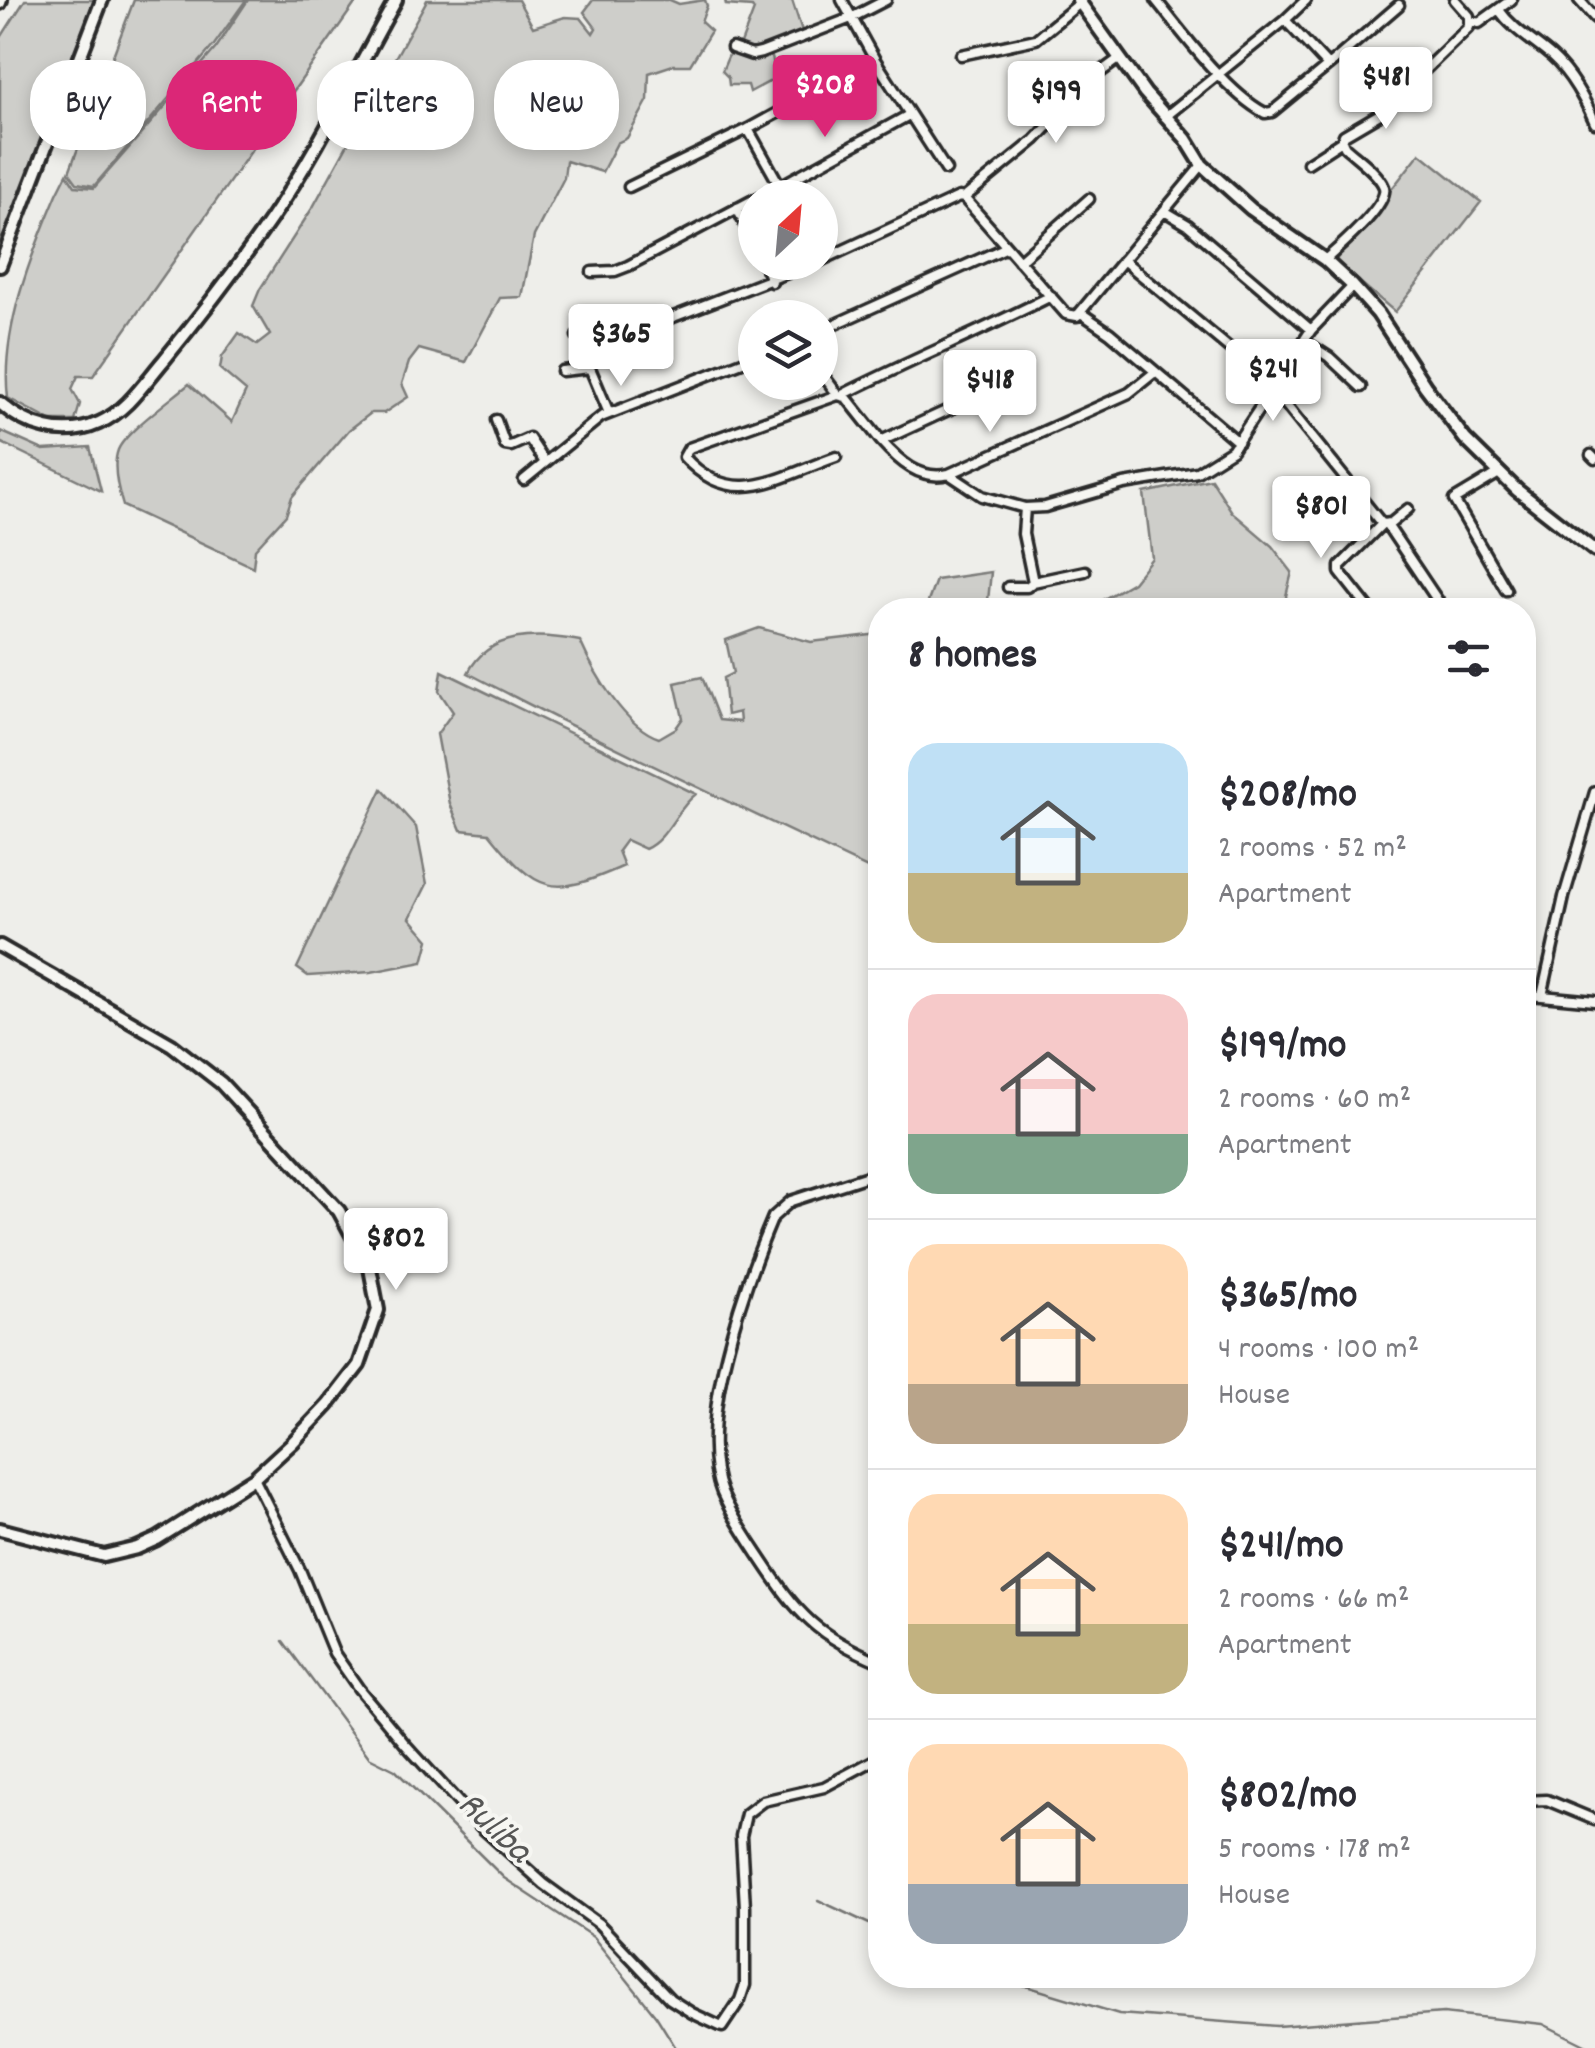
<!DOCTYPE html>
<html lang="en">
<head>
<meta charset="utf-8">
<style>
  :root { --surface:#fff; --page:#f7f7f7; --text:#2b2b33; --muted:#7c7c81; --line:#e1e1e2; --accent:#db2777 }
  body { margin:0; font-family:Dekko,sans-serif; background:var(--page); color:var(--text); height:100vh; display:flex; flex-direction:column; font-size:38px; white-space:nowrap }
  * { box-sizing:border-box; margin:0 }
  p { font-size:32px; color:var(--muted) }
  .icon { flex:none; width:55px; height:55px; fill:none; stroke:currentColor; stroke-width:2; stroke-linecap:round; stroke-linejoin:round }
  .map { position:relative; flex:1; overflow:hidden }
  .side { position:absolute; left:868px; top:598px; width:668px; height:1390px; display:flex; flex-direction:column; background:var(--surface); border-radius:40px; box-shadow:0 5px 15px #0003 }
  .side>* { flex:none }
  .banner { position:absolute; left:30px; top:60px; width:688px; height:90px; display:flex; gap:20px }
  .needle { width:65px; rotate:26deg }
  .fabs { position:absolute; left:738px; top:180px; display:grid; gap:20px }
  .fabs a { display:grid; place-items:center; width:100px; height:100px; border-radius:50%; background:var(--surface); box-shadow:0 5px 15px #0003; font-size:50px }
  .price { position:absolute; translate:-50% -85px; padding:0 22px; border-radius:10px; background:#fff; color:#222; font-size:32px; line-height:65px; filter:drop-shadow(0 2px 5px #0008) }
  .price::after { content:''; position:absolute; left:50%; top:60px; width:30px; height:22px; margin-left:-15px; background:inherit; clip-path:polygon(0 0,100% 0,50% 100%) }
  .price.current { background:var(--accent); color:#fff }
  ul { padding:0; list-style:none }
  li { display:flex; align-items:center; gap:30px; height:250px; padding:0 40px }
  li+li { border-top:2px solid var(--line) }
  li span { display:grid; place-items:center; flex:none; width:280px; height:200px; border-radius:30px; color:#555 }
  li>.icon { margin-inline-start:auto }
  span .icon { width:120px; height:120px; fill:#fffc; stroke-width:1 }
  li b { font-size:42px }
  h2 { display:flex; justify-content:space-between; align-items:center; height:120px; padding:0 40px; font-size:42px }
  .chip { padding:0 35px; border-radius:40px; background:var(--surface); box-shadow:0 5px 15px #0003; font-size:35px; line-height:90px }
  .chip.current { background:var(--accent); color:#fff }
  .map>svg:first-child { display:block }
  .green { fill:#cececa; stroke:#7c7c7a; stroke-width:2.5 }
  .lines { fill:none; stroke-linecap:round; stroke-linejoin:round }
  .stream { stroke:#757573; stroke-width:2.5 }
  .street-casing { stroke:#2b2b2b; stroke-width:15 }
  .secondary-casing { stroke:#2b2b2b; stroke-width:18 }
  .street { stroke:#f6f6f2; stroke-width:8 }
  .secondary { stroke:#f6f6f2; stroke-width:10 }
  .labels { text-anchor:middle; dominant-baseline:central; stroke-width:8; stroke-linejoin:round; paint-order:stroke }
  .water-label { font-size:38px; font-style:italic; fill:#565655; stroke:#f6f6f2 }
</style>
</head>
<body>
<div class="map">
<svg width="1595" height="2048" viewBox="0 0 1595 2048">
  <rect width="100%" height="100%" fill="#eeeeea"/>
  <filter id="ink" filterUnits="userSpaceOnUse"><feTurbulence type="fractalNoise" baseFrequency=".01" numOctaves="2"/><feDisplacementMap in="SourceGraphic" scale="20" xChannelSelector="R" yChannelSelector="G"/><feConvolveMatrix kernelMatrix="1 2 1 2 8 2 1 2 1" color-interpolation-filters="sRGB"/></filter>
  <g filter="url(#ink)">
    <path class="green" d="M25 0H94L0 248V39Z
      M134 0H246L214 45 94 186 77 183 69 172Z
      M248 0H362L354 5 93 376H78L72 389 80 404 75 421H51L8 398C0 332 31 255 57 194L67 174 75 186 94 188 216 48Z
      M427 0H518L533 27 565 17 581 18 593 33 596 28 584 12 593 0H670L679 4 705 0 707 6 701 22 711 31 690 65H673L649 73 648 100 627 138 617 143 602 172 566 161 564 178 534 236 522 297 500 298 466 362 419 349 409 362 402 384 408 397 384 413H371L349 430 292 497 286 515 255 549 253 567 123 506C118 490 112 466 118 450 125 432 173 398 189 384L232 422 246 391 220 369 222 357 239 333 257 345 270 335 253 306 260 289 313 207Z
      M725 0H792L803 34 752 54 739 49 754 10 752 7 726 5Z
      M731 50 743 54 770 50 774 65 789 63 791 70 750 92 748 85H729L728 77 722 71Z
      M1420 153 1481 202 1395 312 1335 261Z
      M0 431 43 450 90 447 101 491 0 442Z
      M1211 479 1232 512 1272 546 1292 572 1286 596 1289 610H1085L1133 582 1152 558 1144 493Z
      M991 572 987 610H925L936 580Z
      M759 628 811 642 880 634V874C742 808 604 744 468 673 489 631 539 633 580 641 594 673 625 727 659 738L676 728 683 718 675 683 702 677 719 720 740 722 739 712 727 715 723 678 733 673 726 640Z
      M442 671 696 794C676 809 668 839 645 849L626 840 618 851 624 866C552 898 538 894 489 833L461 830 450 804 437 734 453 712 439 691Z
      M382 789 416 827 427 884 410 918 429 940 423 962 371 972 308 976 297 968Z"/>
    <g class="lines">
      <path class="stream" d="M283 1641 369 1757 395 1770 504 1878 593 1937 656 2016 676 2048
        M818 1900 880 1929
        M989 1975 1119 2014 1277 2026 1443 2013 1543 2024 1591 2048"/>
      <g class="street-casing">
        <path id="street" d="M842 0 875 60 946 170
          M1156 0C1182 33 1228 94 1265 113L1272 112 1328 66
          M1579 0 1595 18
          M1499 10C1513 30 1534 41 1552 57 1570 73 1586 101 1595 123
          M1285 20 1328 66 1399 5
          M1471 21 1479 23 1511 0
          M732 48 752 55 761 53 851 18 886 0
          M961 55 1036 39 1080 3
          M1165 117 1285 20 1306 0
          M748 129 780 186
          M1308 163 1342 141
          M629 187 748 129 875 60
          M758 198 909 115
          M964 198 1035 140 1098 74 1120 58
          M737 208 755 246
          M1123 260 1275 386
          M1325 260C1339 247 1389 205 1384 187 1379 173 1356 157 1345 147L1342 141 1344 135 1378 115 1469 27V16L1455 0
          M820 261 959 197 964 198 1066 314 1077 316 1202 165
          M1019 261 1089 199
          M763 262 772 282
          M592 272 615 271 628 266 755 199
          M1081 313 1110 333 1238 442
          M1311 330 1353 286
          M820 331 1007 247
          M577 336 611 341 816 262
          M1304 341 1329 357 1361 387
          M562 371 590 368 609 413
          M820 371 838 395
          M1273 389 1382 524 1391 523 1408 509
          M985 393 881 441C899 461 920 481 949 474L1129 393 1155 372
          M842 395C911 360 982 331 1051 296
          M496 420 505 445 511 446 529 438 544 461
          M1591 455 1595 459
          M836 457C778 477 733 511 684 457L689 448 838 395 846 397 881 441
          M1499 473 1454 500 1506 590
          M949 474 982 496 1025 508 1045 507 1124 484 1197 472 1232 450 1311 330 1188 225 1166 212
          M524 480 601 417 755 357
          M1025 508 1023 534 1033 582 1085 571
          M1387 525 1444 610
          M1008 587H1027L1033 582
          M1370 610 1340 572V566L1382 524
          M1522 995 1542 996 1564 897 1595 792
          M1542 996 1595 1001
          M880 1172 791 1201 773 1217C745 1283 694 1425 722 1493 732 1516 747 1538 761 1559 798 1615 817 1636 880 1662
          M254 1478 300 1570 334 1653 359 1689 405 1744 482 1828 544 1884 599 1924 670 1999 692 2013 722 2027 740 2000 745 1985V1907L741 1836 746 1814 763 1801 824 1787 880 1757
          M1522 1801 1547 1800 1595 1820"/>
      </g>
      <g class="secondary-casing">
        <path id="secondary" d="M1078 0 1145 93 1186 139 1202 165 1251 209 1325 260 1353 286 1378 314 1425 386 1465 439 1517 490 1595 551
          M0 3 1 0
          M0 266 102 0
          M0 403C27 427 64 439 99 423 127 411 145 382 164 360 201 315 238 267 271 219 318 150 355 73 396 0
          M0 946 172 1045 221 1083 339 1211 370 1268 378 1310 359 1365 328 1405 292 1443 254 1478 157 1539 137 1548 104 1556 0 1529"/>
      </g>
      <use href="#street" class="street"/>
      <use href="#secondary" class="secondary"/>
    </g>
  </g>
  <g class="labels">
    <g class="water-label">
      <text transform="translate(493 1829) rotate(43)">Ruliba</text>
    </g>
  </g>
</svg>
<div class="fabs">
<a><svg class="needle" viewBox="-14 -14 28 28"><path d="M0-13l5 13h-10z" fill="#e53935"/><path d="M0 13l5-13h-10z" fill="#7c7c81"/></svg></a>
<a><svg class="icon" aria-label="layers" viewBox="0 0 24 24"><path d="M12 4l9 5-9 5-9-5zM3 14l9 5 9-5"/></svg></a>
</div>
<b class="price" style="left:1386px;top:132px">$481</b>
<b class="price current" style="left:825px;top:140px">$208</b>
<b class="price" style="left:1056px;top:146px">$199</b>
<b class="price" style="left:621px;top:389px">$365</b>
<b class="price" style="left:1273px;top:424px">$241</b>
<b class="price" style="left:990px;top:435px">$418</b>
<b class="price" style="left:1321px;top:561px">$801</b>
<b class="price" style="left:396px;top:1293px">$802</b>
<div class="banner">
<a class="chip">Buy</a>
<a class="chip current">Rent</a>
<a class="chip">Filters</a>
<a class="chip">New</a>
</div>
<section class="side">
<h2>8 homes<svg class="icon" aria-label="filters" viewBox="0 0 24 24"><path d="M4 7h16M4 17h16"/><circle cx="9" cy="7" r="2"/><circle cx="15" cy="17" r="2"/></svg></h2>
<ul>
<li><span style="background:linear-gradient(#bfe0f5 65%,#c2b280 0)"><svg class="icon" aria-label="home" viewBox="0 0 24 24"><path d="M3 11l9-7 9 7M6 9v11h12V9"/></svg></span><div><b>$208/mo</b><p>2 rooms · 52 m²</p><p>Apartment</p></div></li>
<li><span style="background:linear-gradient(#f6c9c9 70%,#7fa58c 0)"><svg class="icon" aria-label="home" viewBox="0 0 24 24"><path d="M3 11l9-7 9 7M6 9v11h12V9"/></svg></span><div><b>$199/mo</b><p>2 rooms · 60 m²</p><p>Apartment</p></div></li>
<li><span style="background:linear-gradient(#ffd9b3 70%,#b9a48a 0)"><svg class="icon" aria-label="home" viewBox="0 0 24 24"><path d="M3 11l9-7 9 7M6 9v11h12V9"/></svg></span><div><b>$365/mo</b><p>4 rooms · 100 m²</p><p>House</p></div></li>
<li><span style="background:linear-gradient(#ffd9b3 65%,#c2b280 0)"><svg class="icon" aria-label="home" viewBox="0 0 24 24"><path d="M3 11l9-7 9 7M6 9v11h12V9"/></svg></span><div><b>$241/mo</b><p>2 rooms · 66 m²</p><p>Apartment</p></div></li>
<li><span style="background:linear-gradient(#ffd9b3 70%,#9aa5b1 0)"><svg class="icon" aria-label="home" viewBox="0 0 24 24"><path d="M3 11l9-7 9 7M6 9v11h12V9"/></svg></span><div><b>$802/mo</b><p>5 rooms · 178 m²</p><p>House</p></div></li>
</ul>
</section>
</div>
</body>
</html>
